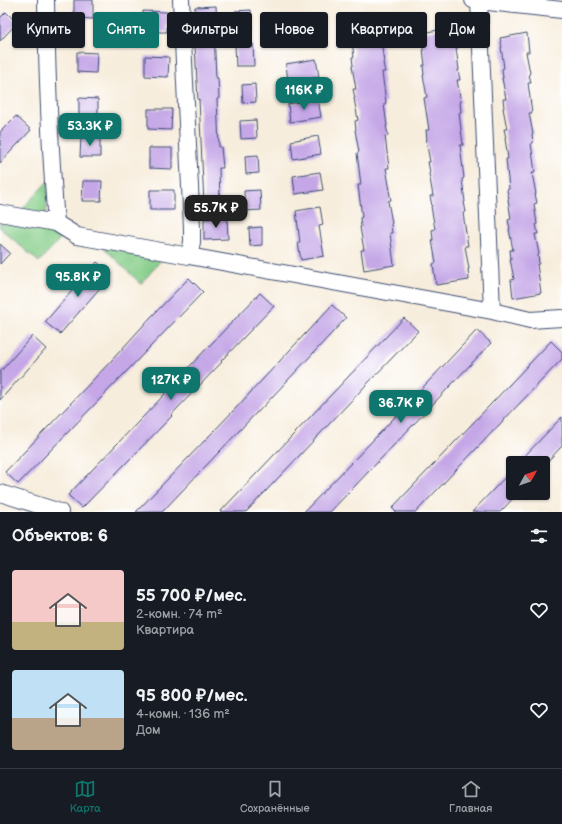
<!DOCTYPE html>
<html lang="ru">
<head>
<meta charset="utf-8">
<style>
  :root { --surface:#171b24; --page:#242831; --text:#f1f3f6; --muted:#9ea1a6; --line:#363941; --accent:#0f766e }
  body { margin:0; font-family:"Balsamiq Sans",sans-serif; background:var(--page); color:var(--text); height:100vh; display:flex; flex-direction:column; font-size:15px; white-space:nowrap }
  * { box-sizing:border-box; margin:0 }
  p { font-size:13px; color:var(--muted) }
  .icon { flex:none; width:22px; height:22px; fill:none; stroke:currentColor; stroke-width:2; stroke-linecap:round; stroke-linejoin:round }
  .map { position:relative; height:512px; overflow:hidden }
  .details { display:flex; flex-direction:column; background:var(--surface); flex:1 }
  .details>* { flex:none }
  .top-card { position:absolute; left:12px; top:12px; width:538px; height:36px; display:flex; gap:8px }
  .needle { width:26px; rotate:50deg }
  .buttons { position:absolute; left:506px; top:456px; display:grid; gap:8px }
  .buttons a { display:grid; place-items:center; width:44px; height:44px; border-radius:4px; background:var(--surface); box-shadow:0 1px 3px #0004; font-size:20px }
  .price { position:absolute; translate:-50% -34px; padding:0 9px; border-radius:8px; background:var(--accent); color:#fff; font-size:13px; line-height:26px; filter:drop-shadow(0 1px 2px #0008) }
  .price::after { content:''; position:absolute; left:50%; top:24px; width:12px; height:9px; margin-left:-6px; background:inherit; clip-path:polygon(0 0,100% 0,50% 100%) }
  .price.current { background:#222; color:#fff }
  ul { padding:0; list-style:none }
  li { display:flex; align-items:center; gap:12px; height:100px; padding:0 12px }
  li span { display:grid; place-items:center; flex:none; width:112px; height:80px; border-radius:4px; color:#555 }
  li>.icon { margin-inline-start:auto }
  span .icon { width:48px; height:48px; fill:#fffc; stroke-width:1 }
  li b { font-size:17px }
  h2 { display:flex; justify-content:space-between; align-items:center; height:48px; padding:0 12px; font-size:17px }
  .tag { padding:0 14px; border-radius:4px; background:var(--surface); box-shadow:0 1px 3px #0004; font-size:14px; line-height:36px }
  .tag.current { background:var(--accent); color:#fff }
  .tabs { display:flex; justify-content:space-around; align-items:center; height:56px; border-top:1px solid var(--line); background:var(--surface); font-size:11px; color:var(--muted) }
  .tabs a { display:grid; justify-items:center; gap:2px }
  .tabs .current { color:var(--accent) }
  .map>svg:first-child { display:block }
  .green { fill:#85cd88; stroke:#507e73 }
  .building { fill:#c5a7e7 }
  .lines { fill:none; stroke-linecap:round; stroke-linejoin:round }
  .minor-casing { stroke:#3c4c71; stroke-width:18 }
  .minor { stroke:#fff; stroke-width:16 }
</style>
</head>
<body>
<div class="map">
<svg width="562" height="512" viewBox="0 0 562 512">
  <rect width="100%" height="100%" fill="#fff"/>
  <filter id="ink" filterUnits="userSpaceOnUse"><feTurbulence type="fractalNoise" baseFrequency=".025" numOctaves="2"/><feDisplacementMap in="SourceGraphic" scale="8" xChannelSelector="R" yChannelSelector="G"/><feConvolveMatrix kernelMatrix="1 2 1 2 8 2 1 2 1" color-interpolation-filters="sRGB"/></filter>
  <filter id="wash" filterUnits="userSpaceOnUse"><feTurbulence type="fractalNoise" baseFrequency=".012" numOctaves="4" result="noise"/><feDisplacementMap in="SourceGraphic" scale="16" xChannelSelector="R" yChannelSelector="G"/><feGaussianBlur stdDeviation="0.9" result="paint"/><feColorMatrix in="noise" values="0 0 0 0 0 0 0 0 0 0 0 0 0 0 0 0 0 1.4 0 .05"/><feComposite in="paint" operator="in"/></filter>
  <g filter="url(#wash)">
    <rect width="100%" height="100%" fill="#f7eddc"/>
    <path class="green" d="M49 180 45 223 13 219Z
      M0 223 64 234 39 262 0 228Z
      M95 239 166 254 141 284Z"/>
    <g id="blocks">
      <path class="building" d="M74 0H93V19L74 18Z
        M216 6 217 29H214L216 78H218L219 98 217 99 219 147H221L223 168H219L220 203 204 204 199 99 198 100 196 64 195 45H197L195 7Z
        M251 10 252 28 236 29 235 11Z
        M143 11 167 12V32H143Z
        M6 12 17 23 0 41V18Z
        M314 19 317 39 287 43 284 23Z
        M381 20 383 40H381L384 63H383L385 72H382L386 103 384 104 387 126H386L388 135 385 136 389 168H386L390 191H389L391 200 388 201 392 223 391 224 392 233H390L394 265 364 270 361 250H364L360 227H361L360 218 362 217 358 185H361L357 153 359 152 355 130H356L355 121 358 120 354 98H355L353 89H356L352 66H353L352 57H354L350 25Z
        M456 27 458 48H456L459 70H458L460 80H457L461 102 460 103 461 112 459 113 463 145H460L464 178 462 179 465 202H464L466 212 463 213 468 246H465L469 269H468L469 280 436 285 433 264 436 263 432 240H433L432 230 435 229 431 206H432L430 196H433L429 173 430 172 428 162H430L426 140H427L426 130H429L424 98 427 97 423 75H424L423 65H425L421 33Z
        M527 33 529 52H526L530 73 529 74 531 83H528L532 113H529L533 134H532L533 143H531L535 173H532L536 194H535L537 203 534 204 537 224H536L538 234H535L539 254 538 255 539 264H537L541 293 513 298 511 280 514 279 510 259H511L510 250H513L509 229H510L508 220 511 219 508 199H509L507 190 509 189 506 159H508L505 138H506L504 129H507L503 108H504L503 99H506L502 78H503L502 69 504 68 501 47H502L500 38Z
        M253 44 254 66H236L235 45Z
        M77 52 97 53 96 73 77 72Z
        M145 56 169 57 168 77 145 76Z
        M316 59 319 77 288 82 286 64Z
        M255 84 256 102 243 103 242 85Z
        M79 98 98 99V119L79 118Z
        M318 99 321 117 290 122 288 104Z
        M148 109H172L171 130 148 129Z
        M16 116 31 130 0 163V132Z
        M256 120 257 138 241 139 240 121Z
        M318 136 321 154 293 159 291 141Z
        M81 137H100V157H80Z
        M149 148H172V169L149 168Z
        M258 155 259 173 246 174 245 156Z
        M320 172 323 190 295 194 293 176Z
        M83 181H102L101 201H82Z
        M150 190H174V210H150Z
        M260 190 261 210 245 211 244 191Z
        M320 207 323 225 319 226 324 256 301 260 298 243H300L296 211Z
        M227 218 228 239 204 240V219Z
        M262 227V245L250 246 249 228Z
        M0 244 10 253 0 264Z
        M97 262 112 274 60 334 45 322Z
        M189 278 203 292 18 484 5 472 112 360 150 318Z
        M260 293 274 306 221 361 222 362 171 415 172 416 82 508 68 495 165 394 164 393Z
        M332 305 346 318 258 412H257L162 512H136L236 408Z
        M404 318 418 331 368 383 246 512H220Z
        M477 330 491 343 393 446 330 512H304L377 436Z
        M32 336 46 349 0 400V372Z
        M551 341 562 352V359L416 512H396L392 508Z
        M562 417V446L546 463H518Z
        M513 469V493H518L504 508 500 512H472Z"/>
    </g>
  </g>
  <g filter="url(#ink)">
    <use href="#blocks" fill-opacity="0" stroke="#3c4c71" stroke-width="1"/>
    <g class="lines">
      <g class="minor-casing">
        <path id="minor" d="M473 0 479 1 492 311
          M479 1 562 10
          M0 213 56 223C50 149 47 74 46 0
          M56 223 77 236 189 256 192 242V228L181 0
          M189 256 492 311 530 320 562 318
          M0 493 60 512"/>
      </g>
      <use href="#minor" class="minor"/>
    </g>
  </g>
</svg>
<div class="buttons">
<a><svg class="needle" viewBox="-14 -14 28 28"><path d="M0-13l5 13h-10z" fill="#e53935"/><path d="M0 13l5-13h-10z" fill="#9ea1a6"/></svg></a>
</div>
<b class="price" style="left:304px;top:111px">116K ₽</b>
<b class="price" style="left:90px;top:147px">53.3K ₽</b>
<b class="price current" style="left:216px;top:229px">55.7K ₽</b>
<b class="price" style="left:78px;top:298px">95.8K ₽</b>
<b class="price" style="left:171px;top:401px">127K ₽</b>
<b class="price" style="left:401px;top:424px">36.7K ₽</b>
<div class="top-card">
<a class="tag">Купить</a>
<a class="tag current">Снять</a>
<a class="tag">Фильтры</a>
<a class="tag">Новое</a>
<a class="tag">Квартира</a>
<a class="tag">Дом</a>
</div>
</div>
<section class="details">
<h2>Объектов: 6<svg class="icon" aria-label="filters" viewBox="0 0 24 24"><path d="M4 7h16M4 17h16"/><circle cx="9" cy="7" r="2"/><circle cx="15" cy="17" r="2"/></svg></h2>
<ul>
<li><span style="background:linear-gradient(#f6c9c9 65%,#c2b280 0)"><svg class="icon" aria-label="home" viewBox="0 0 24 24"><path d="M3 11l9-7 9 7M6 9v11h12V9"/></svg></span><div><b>55 700 ₽/мес.</b><p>2-комн. · 74 m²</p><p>Квартира</p></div><svg class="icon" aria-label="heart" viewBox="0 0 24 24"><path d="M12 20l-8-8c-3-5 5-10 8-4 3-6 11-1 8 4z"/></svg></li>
<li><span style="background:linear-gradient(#bfe0f5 60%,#b9a48a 0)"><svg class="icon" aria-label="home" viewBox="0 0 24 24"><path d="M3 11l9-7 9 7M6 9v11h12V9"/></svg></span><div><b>95 800 ₽/мес.</b><p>4-комн. · 136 m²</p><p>Дом</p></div><svg class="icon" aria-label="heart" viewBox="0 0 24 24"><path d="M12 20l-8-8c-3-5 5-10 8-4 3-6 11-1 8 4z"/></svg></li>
</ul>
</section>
<nav class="tabs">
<a class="current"><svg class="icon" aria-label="map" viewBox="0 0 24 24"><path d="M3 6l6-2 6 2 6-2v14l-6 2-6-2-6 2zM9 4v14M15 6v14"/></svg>Карта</a>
<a><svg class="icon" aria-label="saved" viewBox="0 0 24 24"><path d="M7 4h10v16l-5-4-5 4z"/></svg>Сохранённые</a>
<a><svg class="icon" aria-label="home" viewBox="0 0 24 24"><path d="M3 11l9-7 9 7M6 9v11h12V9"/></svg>Главная</a>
</nav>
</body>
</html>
